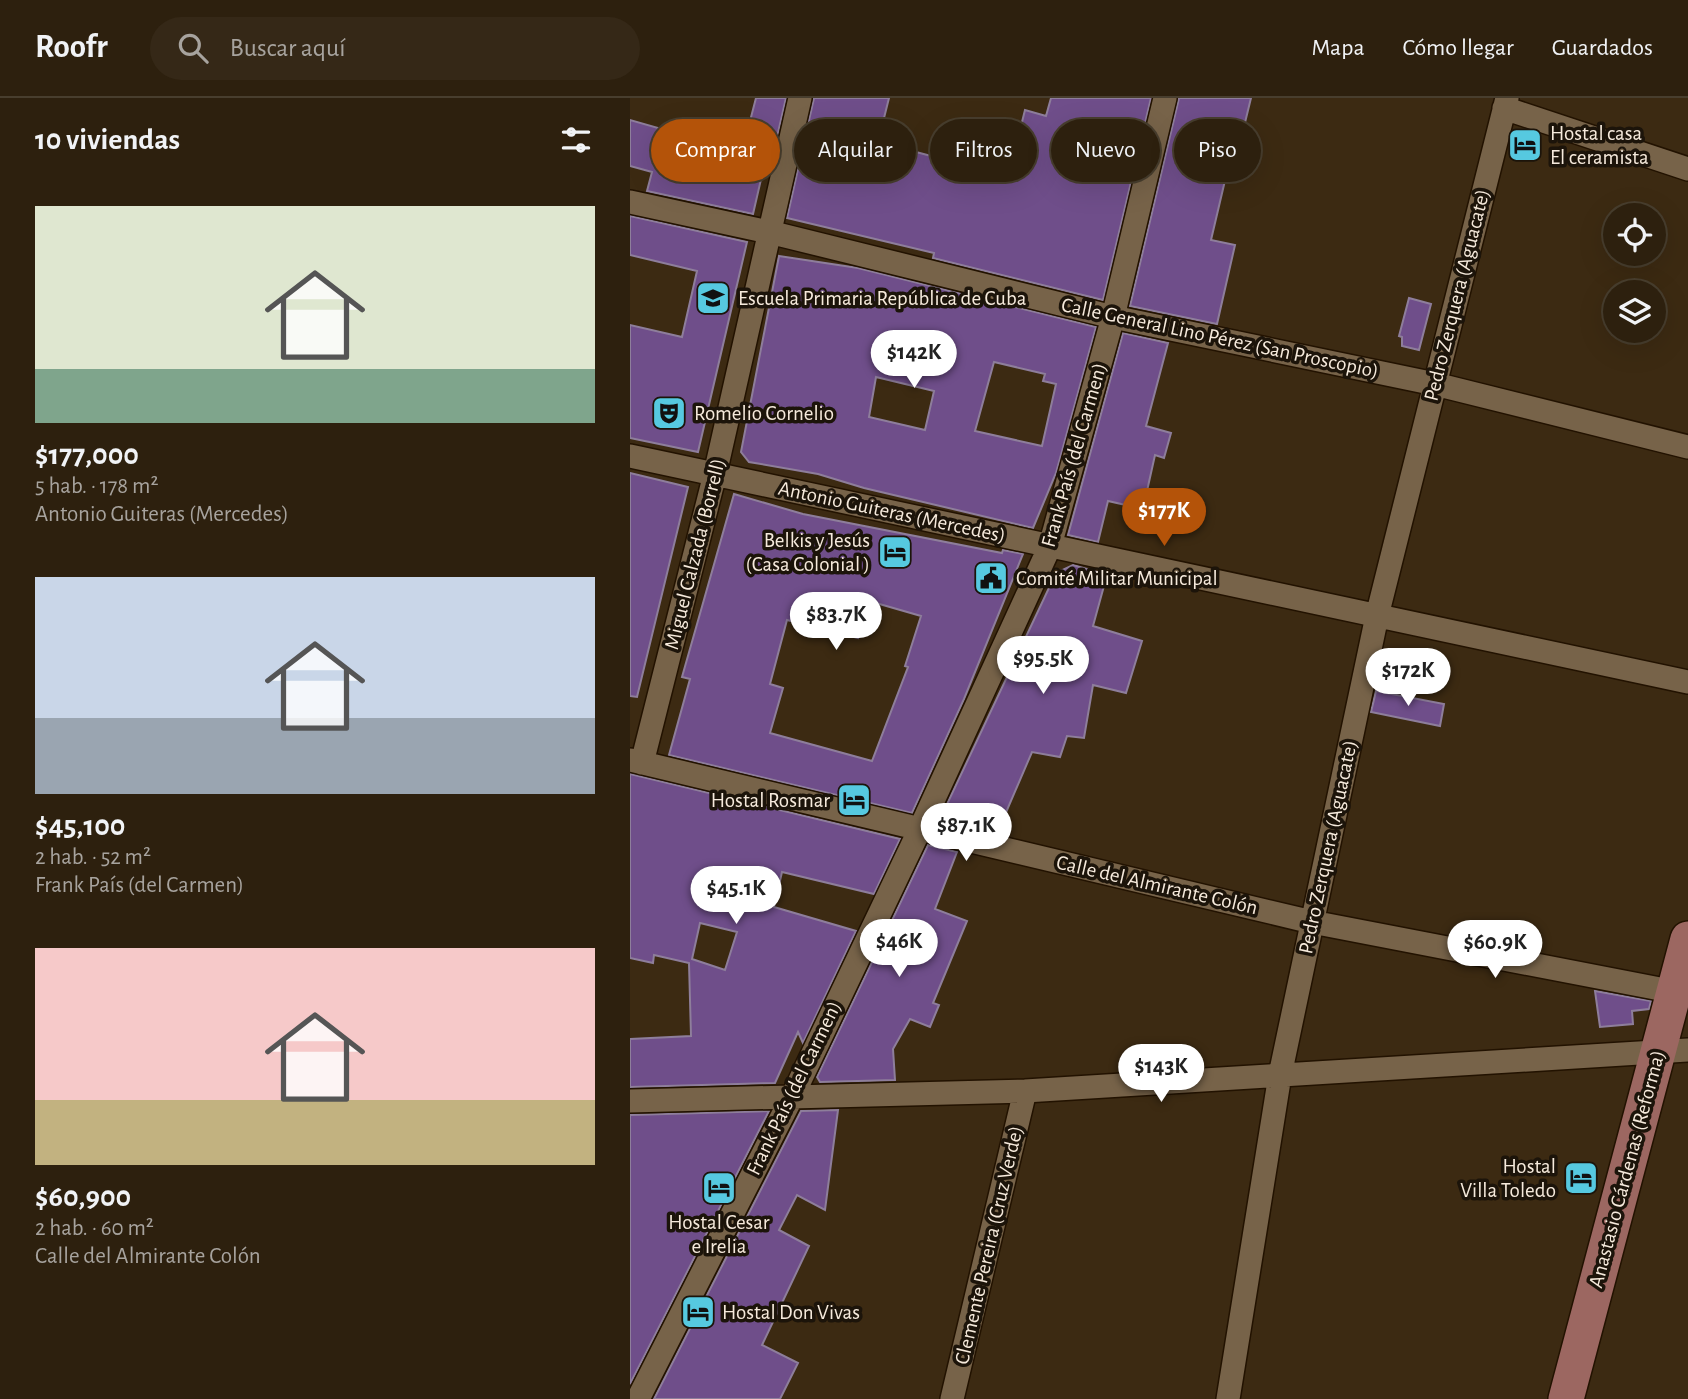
<!DOCTYPE html>
<html lang="es">
<head>
<meta charset="utf-8">
<style>
  :root { --surface:#2d200e; --page:#352817; --text:#f1f3f6; --muted:#a7a39e; --line:#483e2e; --accent:#b45309 }
  body { margin:0; font-family:"Alegreya Sans",sans-serif; background:var(--page); color:var(--text); height:100vh; display:flex; flex-direction:column; font-size:26px; white-space:nowrap }
  * { box-sizing:border-box; margin:0 }
  p { font-size:23px; color:var(--muted) }
  .icon { flex:none; width:38px; height:38px; fill:none; stroke:currentColor; stroke-width:2; stroke-linecap:round; stroke-linejoin:round }
  .map { position:relative; flex:1; overflow:hidden }
  .panel { display:flex; flex-direction:column; background:var(--surface); width:630px }
  .panel>* { flex:none }
  .top-card { position:absolute; left:21px; top:21px; width:665px; height:63px; display:flex; gap:14px }
  .fabs { position:absolute; left:973px; top:105px; display:grid; gap:14px }
  .fabs a { display:grid; place-items:center; width:63px; height:63px; border-radius:50%; background:var(--surface); box-shadow:0 7px 28px #0002,0 0 0 2px var(--line); font-size:35px }
  .price { position:absolute; translate:-50% -60px; padding:0 16px; border-radius:24px; background:#fff; color:#222; font-size:23px; line-height:46px; filter:drop-shadow(0 2px 4px #0008) }
  .price::after { content:''; position:absolute; left:50%; top:42px; width:21px; height:16px; margin-left:-10px; background:inherit; clip-path:polygon(0 0,100% 0,50% 100%) }
  .price.selected { background:var(--accent); color:#fff }
  ul { padding:0; list-style:none }
  li { display:grid; align-content:center; gap:14px; height:371px; padding:0 35px }
  li span { display:grid; place-items:center; height:217px; border-radius:0px; color:#555 }
  li>.icon { margin-inline-start:auto }
  span .icon { width:126px; height:126px; fill:#fffc; stroke-width:1 }
  li b { font-size:30px }
  h2 { display:flex; justify-content:space-between; align-items:center; height:84px; padding:0 35px; font-size:30px }
  .tag { padding:0 24px; border-radius:32px; background:var(--surface); box-shadow:0 7px 28px #0002,0 0 0 2px var(--line); font-size:24px; line-height:63px }
  .tag.selected { background:var(--accent); color:#fff }
  header { display:flex; align-items:center; gap:42px; box-sizing:border-box; height:98px; padding:0 35px; background:var(--surface); border-bottom:2px solid var(--line) }
  header strong { font-size:33px }
  nav { display:flex; gap:38px; margin-inline-start:auto; font-size:24px }
  .search { width:490px; height:63px; background:var(--page); display:flex; align-items:center; gap:18px; box-sizing:border-box; padding:0 24px; border-radius:38px; color:var(--muted); font-size:26px }
  main { display:flex; flex:1; min-height:0 }
  .map>svg:first-child { display:block }
  .building { fill:#6f4e8a; stroke:#8e7e9b; stroke-width:2; fill-rule:evenodd }
  .lines { fill:none; stroke-linecap:round; stroke-linejoin:round }
  .minor-casing { stroke:#221200; stroke-width:26 }
  .primary-casing { stroke:#221200; stroke-width:38 }
  .minor { stroke:#776349; stroke-width:23 }
  .primary { stroke:#9c6761; stroke-width:35 }
  .labels { text-anchor:middle; dominant-baseline:central; stroke-width:7; stroke-linejoin:round; paint-order:stroke }
  .poi-label { font-size:21px; fill:#f6eadc; stroke:#1c140a; text-anchor:start }
  .street-label { font-size:21px; fill:#f6eadc; stroke:#1c140a }
</style>
</head>
<body>
<header>
<strong>Roofr</strong>
<div class="search"><svg class="icon" aria-label="search" viewBox="0 0 24 24"><circle cx="10" cy="10" r="6"/><path d="M15 15l6 6"/></svg>Buscar aquí</div>
<nav><a>Mapa</a><a>Cómo llegar</a><a>Guardados</a></nav>
</header>
<main>
<section class="panel">
<h2>10 viviendas<svg class="icon" aria-label="filters" viewBox="0 0 24 24"><path d="M4 7h16M4 17h16"/><circle cx="9" cy="7" r="2"/><circle cx="15" cy="17" r="2"/></svg></h2>
<ul>
<li><span style="background:linear-gradient(#dfe7d0 75%,#7fa58c 0)"><svg class="icon" aria-label="home" viewBox="0 0 24 24"><path d="M3 11l9-7 9 7M6 9v11h12V9"/></svg></span><div><b>$177,000</b><p>5 hab. · 178 m²</p><p>Antonio Guiteras (Mercedes)</p></div></li>
<li><span style="background:linear-gradient(#c9d6e8 65%,#9aa5b1 0)"><svg class="icon" aria-label="home" viewBox="0 0 24 24"><path d="M3 11l9-7 9 7M6 9v11h12V9"/></svg></span><div><b>$45,100</b><p>2 hab. · 52 m²</p><p>Frank País (del Carmen)</p></div></li>
<li><span style="background:linear-gradient(#f6c9c9 70%,#c2b280 0)"><svg class="icon" aria-label="home" viewBox="0 0 24 24"><path d="M3 11l9-7 9 7M6 9v11h12V9"/></svg></span><div><b>$60,900</b><p>2 hab. · 60 m²</p><p>Calle del Almirante Colón</p></div></li>
</ul>
</section>
<div class="map">
<svg width="1058" height="1301" viewBox="0 0 1058 1301">
  <rect width="100%" height="100%" fill="#3c2a12"/>
  <path class="building" d="M126 0H156L141 65 135 64 123 116 17 93 22 74 0 68V22L112 54Z
    M184 0H259L248 44 305 59 309 45 339 53 343 36 382 47 383 43 387 44 395 12 416 18 421 0H521L473 202 303 160 304 155 157 120Z
    M549 0H621L611 41 623 44 615 78 597 74 581 142 605 147 587 226 500 208Z
    M0 118 117 144 68 354 0 340V227L52 239 67 173 0 157Z
    M149 158 228 170 466 229 426 375 403 430 234 390 188 376 119 364 111 354ZM364 264 415 276 413 283 426 286 412 348 345 333ZM246 279 304 293 295 332 239 319Z
    M779 200 801 206 789 252 772 248V239L769 238Z
    M493 235 538 245 516 328 541 335 534 360 525 357 513 411 478 403 468 444 438 437Z
    M0 375 58 389 7 599 0 598Z
    M104 396 173 416 372 455 373 452 393 456 334 601 282 715 39 657 60 581 52 579ZM239 503 291 518 275 568 278 569 242 663 140 635 153 590 140 586 157 522 228 540Z
    M443 467 477 477 463 528 512 543 496 595 463 587 454 640 437 638 430 659 402 654 368 733 310 721 426 475Z
    M746 593 814 606 810 628 741 614Z
    M0 676 270 741 244 796 152 774 144 809 226 833 173 945 168 934 145 985 0 989V941L61 938 59 865 24 857 23 865 0 860ZM70 825 107 834 95 872 62 861Z
    M298 747 327 754 305 811 337 823 303 905 309 907 300 929 280 921 263 951 265 982 190 984 187 979Z
    M965 893 1021 903 1019 911 1002 913 1003 926 970 929Z
    M208 1012 195 1112 167 1097 149 1132 179 1148 132 1247 168 1265 150 1301H24L171 1013Z
    M139 1013 0 1286V1017Z"/>
  <g class="lines">
    <g class="minor-casing">
      <path id="minor" d="M874 10 1058 71
        M0 104 139 134 483 219 805 286 1058 349
        M0 358 1058 584
        M0 662 682 824 1056 896
        M12 665 85 376 170 0
        M0 1003 395 993 1058 952
        M8 1301 163 997 290 731 420 448 483 219 535 0
        M322 1301 395 993
        M598 1301 650 977 747 518 877 0"/>
    </g>
    <g class="primary-casing">
      <path id="primary" d="M936 1301 1058 841"/>
    </g>
    <use href="#minor" class="minor"/>
    <use href="#primary" class="primary"/>
  </g>
  <defs>
    <g id="hotel-square" transform="scale(1.75)"><rect x="-9" y="-9" width="18" height="18" rx="4" fill="#56c9e0" stroke="#1c140a"/><path d="M-6-4.5h1.5V1H6V5H4.5V3h-9V5H-6ZM-4 0a1.8 1.8 0 1 1 3.6 0ZM.5 0V-2.5h3Q6-2.5 6 0Z" fill="#111"/></g>
    <g id="school-square" transform="scale(1.75)"><rect x="-9" y="-9" width="18" height="18" rx="4" fill="#56c9e0" stroke="#1c140a"/><path d="M0-5L7-2L0 1L-7-2ZM-4 1L0 2.5L4 1V4Q0 6-4 4Z" fill="#111"/></g>
    <g id="theatre-square" transform="scale(1.75)"><rect x="-9" y="-9" width="18" height="18" rx="4" fill="#56c9e0" stroke="#1c140a"/><path d="M-5-5.5Q0-4 5-5.5V0Q5 5 0 6Q-5 5-5 0ZM-3.3-2.5H-1v1.5H-3.3ZM1-2.5H3.3v1.5H1ZM-2.8 1Q0 5.5 2.8 1Z" fill="#111"/></g>
    <g id="civic-square" transform="scale(1.75)"><rect x="-9" y="-9" width="18" height="18" rx="4" fill="#56c9e0" stroke="#1c140a"/><path d="M-.6-6.5H3V-4.5H.6V-3L4-1V1h2V6H-6V1h2V-1L-.6-3ZM-1.2 2.5V6h2.4V2.5Z" fill="#111"/></g>
  </defs>
  <g fill-rule="evenodd">
    <use href="#hotel-square" x="895" y="47"/>
    <use href="#school-square" x="83" y="200"/>
    <use href="#theatre-square" x="39" y="315"/>
    <use href="#hotel-square" x="265" y="454"/>
    <use href="#civic-square" x="361" y="480"/>
    <use href="#hotel-square" x="224" y="702"/>
    <use href="#hotel-square" x="951" y="1080"/>
    <use href="#hotel-square" x="89" y="1090"/>
    <use href="#hotel-square" x="68" y="1214"/>
  </g>
  <g class="labels">
    <g class="poi-label">
      <text x="920" y="35">Hostal casa<tspan x="920" dy="24">El ceramista</tspan></text>
      <text x="108" y="200">Escuela Primaria República de Cuba</text>
      <text x="64" y="315">Romelio Cornelio</text>
      <text x="240" y="442" text-anchor="end">Belkis y Jesús<tspan x="240" dy="24">(Casa Colonial )</tspan></text>
      <text x="386" y="480">Comité Militar Municipal</text>
      <text x="200" y="702" text-anchor="end">Hostal Rosmar</text>
      <text x="926" y="1068" text-anchor="end">Hostal<tspan x="926" dy="24">Villa Toledo</tspan></text>
      <text x="89" y="1124" text-anchor="middle">Hostal Cesar<tspan x="89" dy="24">e Irelia</tspan></text>
      <text x="92" y="1214">Hostal Don Vivas</text>
    </g>
    <g class="street-label">
      <text transform="translate(827 197) rotate(-76)">Pedro Zerquera (Aguacate)</text>
      <text transform="translate(590 240) rotate(12)">Calle General Lino Pérez (San Proscopio)</text>
      <text transform="translate(444 357) rotate(-74)">Frank País (del Carmen)</text>
      <text transform="translate(262 414) rotate(12)">Antonio Guiteras (Mercedes)</text>
      <text transform="translate(65 456) rotate(-76)">Miguel Calzada (Borrell)</text>
      <text transform="translate(698 749) rotate(-78)">Pedro Zerquera (Aguacate)</text>
      <text transform="translate(527 787) rotate(13)">Calle del Almirante Colón</text>
      <text transform="translate(164 990) rotate(-64)">Frank País (del Carmen)</text>
      <text transform="translate(997 1071) rotate(-75)">Anastasio Cárdenas (Reforma)</text>
      <text transform="translate(359 1147) rotate(-77)">Clemente Pereira (Cruz Verde)</text>
    </g>
  </g>
</svg>
<div class="fabs">
<a><svg class="icon" aria-label="locate" viewBox="0 0 24 24"><circle cx="12" cy="12" r="6"/><path d="M12 2v4M12 18v4M2 12h4M18 12h4"/></svg></a>
<a><svg class="icon" aria-label="layers" viewBox="0 0 24 24"><path d="M12 4l9 5-9 5-9-5zM3 14l9 5 9-5"/></svg></a>
</div>
<b class="price" style="left:284px;top:292px">$142K</b>
<b class="price selected" style="left:534px;top:450px">$177K</b>
<b class="price" style="left:206px;top:554px">$83.7K</b>
<b class="price" style="left:413px;top:598px">$95.5K</b>
<b class="price" style="left:778px;top:610px">$172K</b>
<b class="price" style="left:336px;top:765px">$87.1K</b>
<b class="price" style="left:106px;top:828px">$45.1K</b>
<b class="price" style="left:269px;top:881px">$46K</b>
<b class="price" style="left:865px;top:882px">$60.9K</b>
<b class="price" style="left:531px;top:1006px">$143K</b>
<div class="top-card">
<a class="tag selected">Comprar</a>
<a class="tag">Alquilar</a>
<a class="tag">Filtros</a>
<a class="tag">Nuevo</a>
<a class="tag">Piso</a>
</div>
</div>
</main>
</body>
</html>
